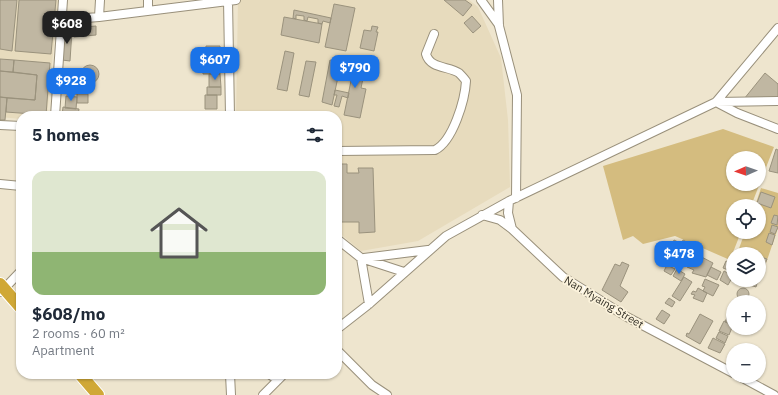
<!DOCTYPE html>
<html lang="en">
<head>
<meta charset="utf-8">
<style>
  :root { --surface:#fff; --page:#f2f2f3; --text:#1f2937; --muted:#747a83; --accent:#1a73e8 }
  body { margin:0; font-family:"IBM Plex Sans",sans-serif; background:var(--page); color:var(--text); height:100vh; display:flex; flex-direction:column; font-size:15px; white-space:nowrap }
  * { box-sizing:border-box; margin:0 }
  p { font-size:13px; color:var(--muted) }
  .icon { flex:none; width:22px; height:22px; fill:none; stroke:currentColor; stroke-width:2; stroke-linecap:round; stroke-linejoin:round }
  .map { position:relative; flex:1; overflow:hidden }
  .panel { position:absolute; left:16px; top:111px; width:326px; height:268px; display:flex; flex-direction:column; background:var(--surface); border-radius:16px; box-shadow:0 1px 3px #0004 }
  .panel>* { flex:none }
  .needle { width:26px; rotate:268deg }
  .buttons { position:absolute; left:726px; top:151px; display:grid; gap:8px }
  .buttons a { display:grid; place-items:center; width:40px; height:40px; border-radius:50%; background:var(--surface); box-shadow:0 1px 3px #0004; font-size:20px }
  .price { position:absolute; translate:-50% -34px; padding:0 9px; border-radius:8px; background:var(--accent); color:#fff; font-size:13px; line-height:26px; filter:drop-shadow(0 1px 2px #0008) }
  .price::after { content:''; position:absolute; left:50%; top:24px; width:12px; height:9px; margin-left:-6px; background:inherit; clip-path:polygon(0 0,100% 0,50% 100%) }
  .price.active { background:#222; color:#fff }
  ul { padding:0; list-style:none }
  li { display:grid; align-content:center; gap:8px; height:212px; padding:0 16px }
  li span { display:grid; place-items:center; height:124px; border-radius:12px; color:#555 }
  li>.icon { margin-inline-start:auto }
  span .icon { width:72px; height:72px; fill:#fffc; stroke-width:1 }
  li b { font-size:17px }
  h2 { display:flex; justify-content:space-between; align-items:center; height:48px; padding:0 16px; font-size:17px }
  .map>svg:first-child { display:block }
  .built { fill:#e7dbbd }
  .green { fill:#d4bc7f; fill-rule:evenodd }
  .building { fill:#c0b7a2; stroke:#9a927d }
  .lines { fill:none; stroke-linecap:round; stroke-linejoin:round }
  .minor-casing { stroke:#99907b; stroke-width:10 }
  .highway-casing { stroke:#fff; stroke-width:14 }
  .minor { stroke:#fff; stroke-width:8 }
  .highway { stroke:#d0a836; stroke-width:12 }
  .labels { text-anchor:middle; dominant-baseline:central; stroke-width:3.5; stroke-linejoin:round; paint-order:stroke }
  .street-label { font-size:11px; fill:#353229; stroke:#fbf2db }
</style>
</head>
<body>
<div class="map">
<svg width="778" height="395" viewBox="0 0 778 395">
  <rect width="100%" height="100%" fill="#eee5ce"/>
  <path class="built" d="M0 0H58L47 116H21V119L0 117Z
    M238 0H469L478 7 501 58 508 120 510 187 418 241 361 251 337 231V116H236Z"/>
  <path class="green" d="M723 129 774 147 751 206H733V232H741L730 260 675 236 643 244 633 236 623 240 603 166ZM733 158H759V184H733Z
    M761 188 778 193V228L762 275 759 273V254H737L745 232H759V206H755Z"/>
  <path class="building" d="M0 0H17L12 51 0 49Z
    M19 0H56L51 54 15 51Z
    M444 0H465L472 5 463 16Z
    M334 4 355 8 346 51 325 47Z
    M294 10 331 18 330 23 323 21 322 24 318 23V19L308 17 307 21 304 20V16L296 15V19L293 18Z
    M472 16 481 26 473 33 464 23Z
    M284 17 322 24 319 43 281 35Z
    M96 26V35L74 37 73 28Z
    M372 26 378 27 376 32H378L374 51 360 48 364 30 371 31Z
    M64 29 72 30 70 61 62 60Z
    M206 46H220V57H205Z
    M285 51 294 53 287 91 277 89Z
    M0 59 14 60 13 72 0 71Z
    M14 60 50 63 46 115 6 112 7 98 35 100 37 75 13 72Z
    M330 60 341 63 332 105 322 102Z
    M348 60 366 64 361 88 366 89 360 118 344 115 352 76 346 74Z
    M306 61 316 62 309 97 299 95Z
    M220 64V74H203V65Z
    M81 74a9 9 0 1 1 18 0a9 9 0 1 1-18 0Z
    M0 71 37 75 35 100 0 97Z
    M765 73 778 84V97L744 99Z
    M209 74H220L221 87H209Z
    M64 77 79 78 78 94 63 93Z
    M207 87H221V95H207Z
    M335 90 349 93 348 98 342 96 339 107 334 106 337 95H334Z
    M77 94H88V103H77Z
    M205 95H217V109H205Z
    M66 96 77 97 76 109 65 108Z
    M0 97 7 98 5 120H0Z
    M63 107 79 109 78 116H62Z
    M776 149 778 150V173L769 171Z
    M337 164H347V173H359L358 168H373L375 232 359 233V222H337Z
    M761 192 775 197 771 208 757 203Z
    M774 215 778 216 777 225 771 223Z
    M772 225 778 227 775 234 770 232Z
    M769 233 775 235 772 245 766 242Z
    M674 240 678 242 674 249 688 256 683 266 666 258Z
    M683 240 692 244 689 251 680 246Z
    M694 253 713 263 706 277 692 273 694 270 687 267Z
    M761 257 767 259 763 269 759 268Z
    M726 261 733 264V272L723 268Z
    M622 262 629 265 620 286 628 292 621 302 602 290 615 264 620 266Z
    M667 265 675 269 671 275 664 271Z
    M711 267 721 272 717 280 707 275Z
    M677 269 685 274 681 281 673 276Z
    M724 271 733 276 728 285 720 280Z
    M684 277 692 282 680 301 672 296Z
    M705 279 719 285 713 296 703 291 705 287 702 286Z
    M745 280H758L756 287 744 283Z
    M737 294a6 6 0 1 1 12 0a6 6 0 1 1-12 0Z
    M698 288 707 293 703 302 693 298 695 295 691 294 693 291 696 292Z
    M669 298 675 302 672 307 665 303Z
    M731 308 733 309V325L725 322Z
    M662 310 670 315 664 324 656 319Z
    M700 314 713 321 700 344 686 336 687 333 689 334Z
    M724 321 733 325 729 335 719 331Z
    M719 332 728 336 725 343 716 338Z
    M713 338 725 344 720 353 708 348Z"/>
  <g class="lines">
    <g class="minor-casing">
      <path id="minor" d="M148 0V11
        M228 0 230 116
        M481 0 499 25
        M498 0 499 26 517 95 516 198
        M99 17 100 0
        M61 20 99 17 236 0
        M716 102 737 113 778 129
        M716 102 778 101
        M55 116 63 0
        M0 125 21 126
        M337 151 435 150C453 141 465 100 466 81 464 78 461 75 459 73 449 66 430 69 426 54L434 34
        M0 184 21 186
        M509 201 508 213 512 229 563 277 627 317 733 373
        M482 215 500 220 512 229
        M337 239 361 258 404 272
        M361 258 369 304
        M364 258 428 250
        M1 292 21 271
        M337 329 369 304 446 236 509 201 716 102 778 28
        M337 350 372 385 387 395
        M230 374 231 395
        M269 374 278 380
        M739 376 774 395
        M263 395 284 374"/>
    </g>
    <g class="highway-casing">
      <path id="highway" d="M0 284 21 308
        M80 374 98 395"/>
    </g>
    <use href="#minor" class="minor"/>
    <use href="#highway" class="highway"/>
  </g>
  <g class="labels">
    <g class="street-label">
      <text transform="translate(604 302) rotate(31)">Nan Myaing Street</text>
    </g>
  </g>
</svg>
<div class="buttons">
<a><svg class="needle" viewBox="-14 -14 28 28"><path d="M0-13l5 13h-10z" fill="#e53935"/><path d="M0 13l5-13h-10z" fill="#747a83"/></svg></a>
<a><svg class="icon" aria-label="locate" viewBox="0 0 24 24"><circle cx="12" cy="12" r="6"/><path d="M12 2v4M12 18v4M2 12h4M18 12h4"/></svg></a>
<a><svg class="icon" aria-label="layers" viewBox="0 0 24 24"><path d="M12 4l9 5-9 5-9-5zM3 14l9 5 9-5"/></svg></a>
<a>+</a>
<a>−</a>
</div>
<b class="price active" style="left:67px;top:45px">$608</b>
<b class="price" style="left:215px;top:81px">$607</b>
<b class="price" style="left:355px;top:89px">$790</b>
<b class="price" style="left:71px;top:102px">$928</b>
<b class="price" style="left:679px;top:275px">$478</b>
<section class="panel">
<h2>5 homes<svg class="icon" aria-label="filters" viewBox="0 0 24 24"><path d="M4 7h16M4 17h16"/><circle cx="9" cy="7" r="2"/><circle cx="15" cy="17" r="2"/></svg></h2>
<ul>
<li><span style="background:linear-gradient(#dfe7d0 65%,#8fb573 0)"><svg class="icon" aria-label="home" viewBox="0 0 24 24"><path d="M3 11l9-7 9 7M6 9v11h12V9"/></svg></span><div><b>$608/mo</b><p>2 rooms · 60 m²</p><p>Apartment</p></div></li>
</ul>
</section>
</div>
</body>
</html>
